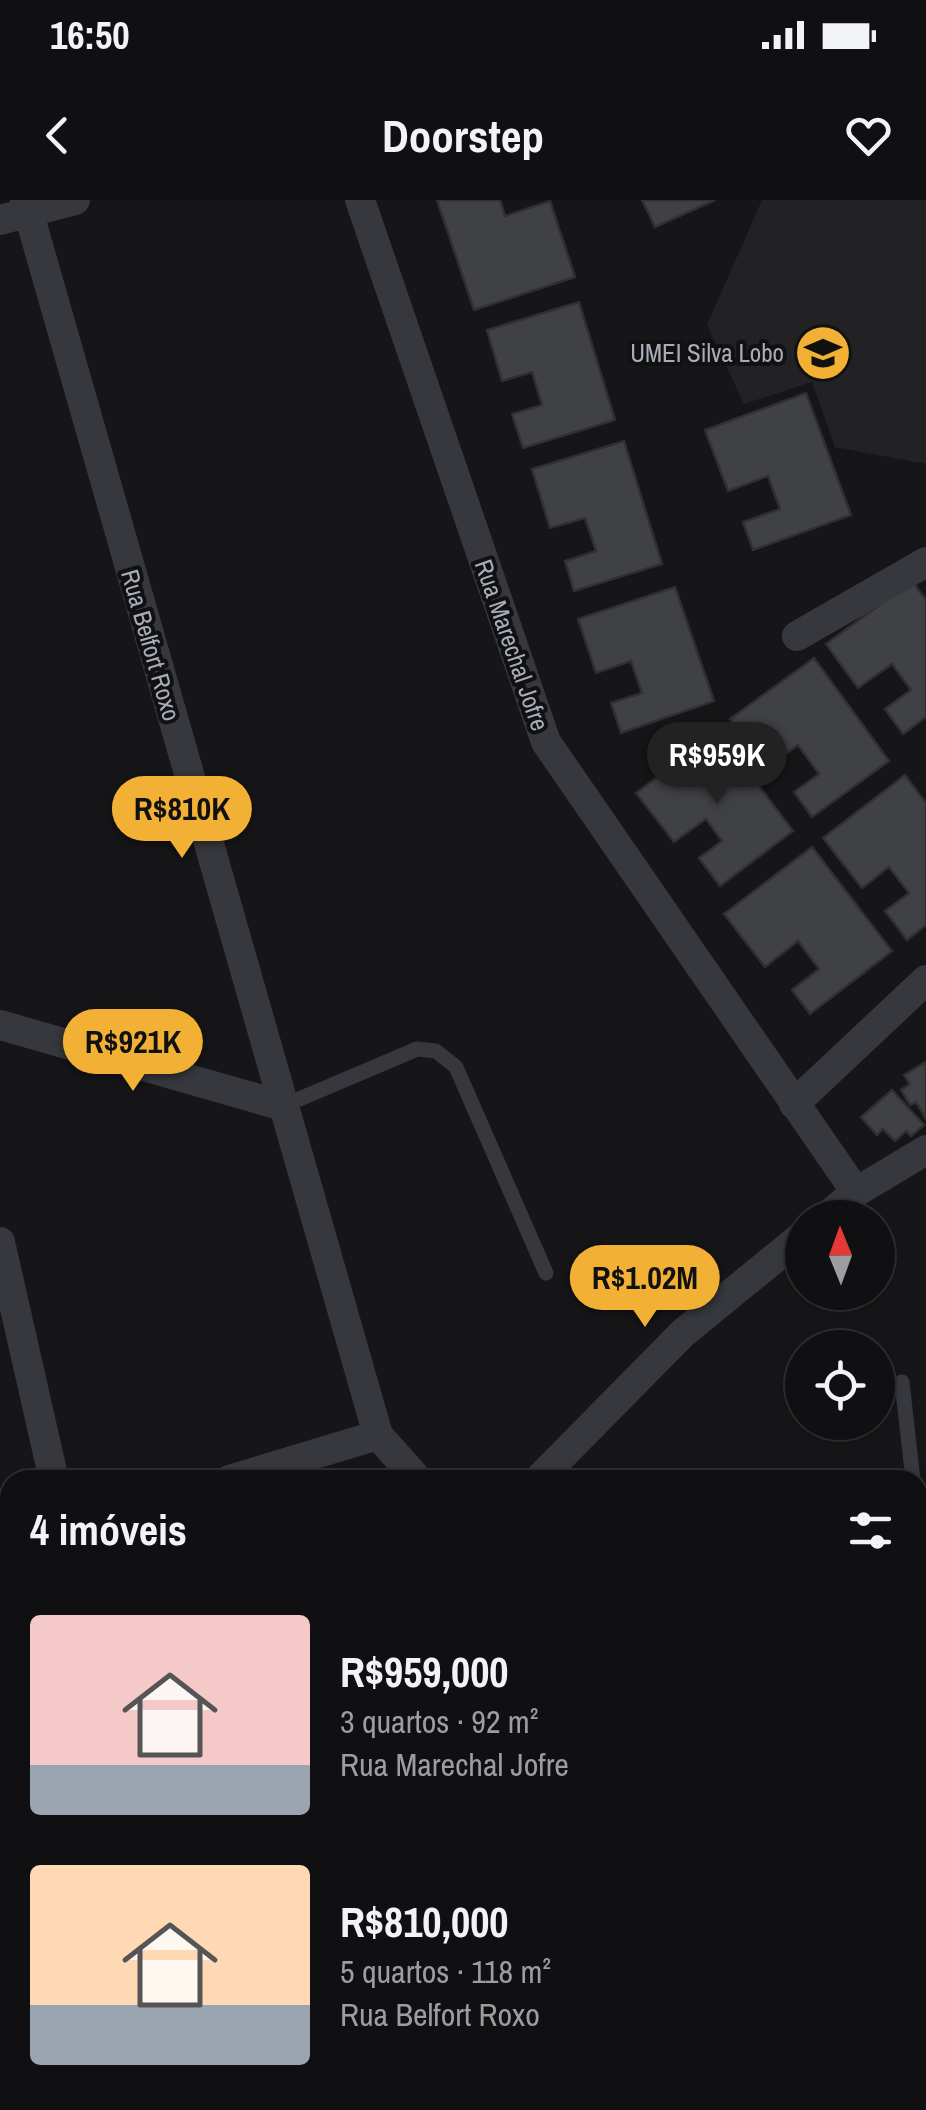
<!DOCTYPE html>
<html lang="pt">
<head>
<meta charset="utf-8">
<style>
  :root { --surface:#101012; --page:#19191b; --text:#f1f3f6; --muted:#9c9d9f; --line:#303032; --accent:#f2b134 }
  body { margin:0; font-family:"Archivo Narrow",sans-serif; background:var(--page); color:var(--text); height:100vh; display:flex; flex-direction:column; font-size:38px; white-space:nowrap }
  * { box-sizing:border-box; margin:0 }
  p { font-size:32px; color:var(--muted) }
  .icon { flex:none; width:55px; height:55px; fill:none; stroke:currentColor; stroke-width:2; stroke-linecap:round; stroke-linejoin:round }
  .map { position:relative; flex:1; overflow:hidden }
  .panel { position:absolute; left:0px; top:1270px; width:928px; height:640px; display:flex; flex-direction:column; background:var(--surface); border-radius:30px 30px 0 0; box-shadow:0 2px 8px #0004,0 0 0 2px var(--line) }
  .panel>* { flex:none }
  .needle { width:65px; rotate:359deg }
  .tools { position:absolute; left:785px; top:1000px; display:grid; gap:20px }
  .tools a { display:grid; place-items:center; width:110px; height:110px; border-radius:50%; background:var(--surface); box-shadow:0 2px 8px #0004,0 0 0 2px var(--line); font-size:50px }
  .price { position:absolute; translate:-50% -85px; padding:0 22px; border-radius:35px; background:var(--accent); color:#111; font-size:32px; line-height:65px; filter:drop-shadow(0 2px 5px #0008) }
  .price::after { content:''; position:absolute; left:50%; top:60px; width:30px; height:22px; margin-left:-15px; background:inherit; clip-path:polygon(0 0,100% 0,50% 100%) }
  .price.current { background:#222; color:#fff }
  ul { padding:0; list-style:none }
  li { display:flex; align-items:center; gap:30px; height:250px; padding:0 30px }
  li span { display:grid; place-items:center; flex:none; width:280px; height:200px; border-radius:10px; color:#555 }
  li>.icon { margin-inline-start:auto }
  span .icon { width:120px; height:120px; fill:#fffc; stroke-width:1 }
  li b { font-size:42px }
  h2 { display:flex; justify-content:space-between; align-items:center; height:120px; padding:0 30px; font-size:42px }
  .status { display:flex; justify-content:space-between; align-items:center; height:70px; padding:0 50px; background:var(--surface); direction:ltr }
  .status svg { height:28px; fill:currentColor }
  header { display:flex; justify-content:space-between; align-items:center; height:130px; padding:0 30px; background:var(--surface); font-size:45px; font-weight:800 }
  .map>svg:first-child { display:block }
  .built { fill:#222225 }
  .building { fill:#404145; stroke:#303034; stroke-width:2.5 }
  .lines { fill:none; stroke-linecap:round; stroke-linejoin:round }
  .service { stroke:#37383d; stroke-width:15 }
  .minor { stroke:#37383d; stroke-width:30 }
  .labels { text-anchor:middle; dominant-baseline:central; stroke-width:8; stroke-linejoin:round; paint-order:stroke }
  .poi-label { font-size:25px; fill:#a8adb8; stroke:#111113; text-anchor:end }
  .street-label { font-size:25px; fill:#a8adb8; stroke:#111113 }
</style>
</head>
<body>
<div class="status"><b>16:50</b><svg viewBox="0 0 49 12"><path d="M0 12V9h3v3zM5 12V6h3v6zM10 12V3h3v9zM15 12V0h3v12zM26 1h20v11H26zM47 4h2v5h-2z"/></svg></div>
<header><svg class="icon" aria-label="back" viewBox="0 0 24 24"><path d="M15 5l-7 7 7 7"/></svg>Doorstep<svg class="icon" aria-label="heart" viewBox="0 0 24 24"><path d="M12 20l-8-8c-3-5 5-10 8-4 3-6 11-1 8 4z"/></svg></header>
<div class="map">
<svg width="926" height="1910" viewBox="0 0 926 1910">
  <rect width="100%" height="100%" fill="#161618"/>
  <path class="built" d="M762 0H926V264L835 247 812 182 744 204 707 125Z"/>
  <path class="building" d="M437 0H500L505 16 550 1 575 77 474 110Z
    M642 0H715L655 27Z
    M579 102 615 220 523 248 512 214 542 205 532 172 502 181 487 130Z
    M806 193 851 315 753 350 743 322 780 309 768 276 728 291 705 230Z
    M624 241 662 364 574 391 565 361 596 351 585 318 550 328 532 269Z
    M912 381 926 400V517L903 534 885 509 911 490 892 464 858 488 826 444Z
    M675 387 714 501 621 533 611 503 642 493 631 461 596 473 578 419Z
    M814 458 889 561 812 617 794 592 819 574 798 545 766 568 730 519Z
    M718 532 793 631 720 686 699 658 722 641 706 619 674 642 636 593Z
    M905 575 926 603V725L907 740 885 711 909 693 889 667 862 688 823 638Z
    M812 647 892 751 810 814 792 790 819 769 798 741 765 767 724 714Z
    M926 862V919L916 902 910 905 901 890 910 884 904 875Z
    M892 890 924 925 911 936 906 931 895 941 883 929 877 935 861 917Z"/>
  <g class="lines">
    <path class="service" d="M283 906 417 849 436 851 456 867 546 1073
      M902 1182 913 1280
      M918 1303 926 1345"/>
    <path class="minor" d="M25 0 378 1235 418 1280
      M360 0 546 542 856 992
      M0 20 75 0
      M797 436 926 362
      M0 825 283 906
      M794 904 926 780
      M825 1018 856 992 926 950
      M0 1042 54 1280
      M229 1280 378 1235
      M538 1280 683 1133 802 1036
      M0 1346 10 1343
      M918 1463 926 1459
      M918 1734 926 1741
      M0 1801 10 1795
      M425 1900 436 1910
      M311 1910 317 1900"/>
  </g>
  <defs>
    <g id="school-disc" transform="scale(2.875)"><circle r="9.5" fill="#f2b134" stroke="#111113"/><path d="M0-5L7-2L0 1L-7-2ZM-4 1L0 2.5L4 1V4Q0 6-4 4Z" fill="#111"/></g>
  </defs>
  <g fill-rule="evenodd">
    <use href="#school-disc" x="823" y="153"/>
  </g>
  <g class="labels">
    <g class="poi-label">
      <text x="784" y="153">UMEI Silva Lobo</text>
    </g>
    <g class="street-label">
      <text transform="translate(151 445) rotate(74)">Rua Belfort Roxo</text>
      <text transform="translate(512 445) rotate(71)">Rua Marechal Jofre</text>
    </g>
  </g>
</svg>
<div class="tools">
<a><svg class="needle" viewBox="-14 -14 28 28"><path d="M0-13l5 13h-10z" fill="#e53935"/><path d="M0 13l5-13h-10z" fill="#9c9d9f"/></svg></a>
<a><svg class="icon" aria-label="locate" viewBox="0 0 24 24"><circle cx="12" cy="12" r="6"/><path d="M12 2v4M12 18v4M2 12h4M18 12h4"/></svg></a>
</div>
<b class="price current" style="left:717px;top:607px">R$959K</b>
<b class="price" style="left:182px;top:661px">R$810K</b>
<b class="price" style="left:133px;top:894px">R$921K</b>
<b class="price" style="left:645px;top:1130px">R$1.02M</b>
<section class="panel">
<h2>4 imóveis<svg class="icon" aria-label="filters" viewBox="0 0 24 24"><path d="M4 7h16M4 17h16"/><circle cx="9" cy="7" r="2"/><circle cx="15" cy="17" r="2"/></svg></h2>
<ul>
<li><span style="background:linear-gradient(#f6c9c9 75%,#9aa5b1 0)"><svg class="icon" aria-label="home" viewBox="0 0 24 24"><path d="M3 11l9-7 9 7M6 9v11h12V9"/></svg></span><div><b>R$959,000</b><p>3 quartos · 92 m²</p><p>Rua Marechal Jofre</p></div></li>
<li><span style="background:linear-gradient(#ffd9b3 70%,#9aa5b1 0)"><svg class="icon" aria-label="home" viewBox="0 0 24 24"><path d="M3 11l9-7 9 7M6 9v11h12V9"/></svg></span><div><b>R$810,000</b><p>5 quartos · 118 m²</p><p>Rua Belfort Roxo</p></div></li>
</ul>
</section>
</div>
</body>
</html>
